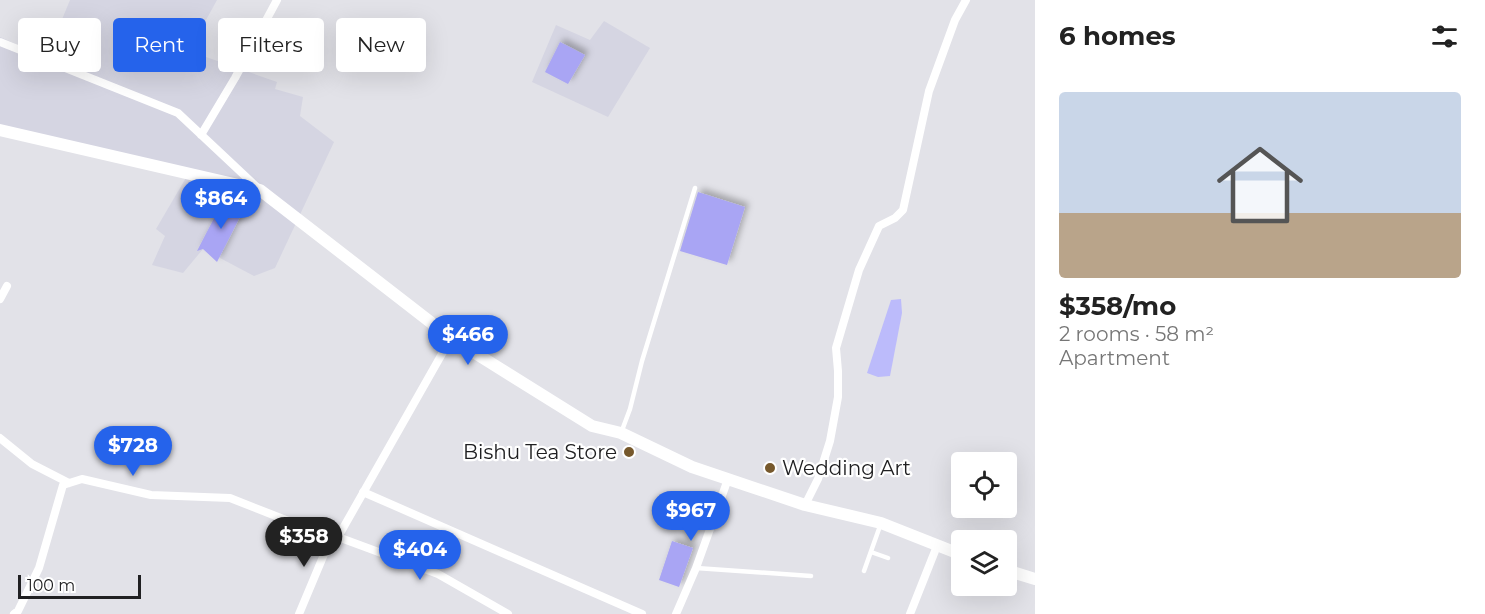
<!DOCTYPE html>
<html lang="en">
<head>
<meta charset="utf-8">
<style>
  :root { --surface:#fff; --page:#f6f6f6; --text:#222; --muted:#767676; --accent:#2563eb }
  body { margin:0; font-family:Montserrat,sans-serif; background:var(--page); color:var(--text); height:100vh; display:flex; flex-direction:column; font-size:22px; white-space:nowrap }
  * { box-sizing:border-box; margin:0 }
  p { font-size:20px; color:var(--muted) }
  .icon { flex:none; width:33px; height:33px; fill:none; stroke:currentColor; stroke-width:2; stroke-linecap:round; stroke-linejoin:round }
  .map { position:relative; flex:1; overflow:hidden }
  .panel { display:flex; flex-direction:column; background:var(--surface); width:450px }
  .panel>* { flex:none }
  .top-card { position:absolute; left:18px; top:18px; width:570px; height:54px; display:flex; gap:12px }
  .fabs { position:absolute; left:951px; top:452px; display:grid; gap:12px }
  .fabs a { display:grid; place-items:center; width:66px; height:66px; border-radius:6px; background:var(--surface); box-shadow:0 6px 24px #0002; font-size:30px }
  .scale { position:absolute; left:18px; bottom:15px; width:123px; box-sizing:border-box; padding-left:6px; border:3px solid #202022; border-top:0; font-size:16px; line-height:21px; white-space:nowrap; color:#202022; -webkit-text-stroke:4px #fff; paint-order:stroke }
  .price { position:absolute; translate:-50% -51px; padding:0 14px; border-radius:21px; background:var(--accent); color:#fff; font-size:20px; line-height:39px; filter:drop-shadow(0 2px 3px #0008) }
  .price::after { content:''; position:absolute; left:50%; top:36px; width:18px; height:14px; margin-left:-9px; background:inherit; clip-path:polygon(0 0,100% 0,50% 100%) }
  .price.active { background:#222; color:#fff }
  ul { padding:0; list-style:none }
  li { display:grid; align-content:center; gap:12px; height:318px; padding:0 24px }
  li span { display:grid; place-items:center; height:186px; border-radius:6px; color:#555 }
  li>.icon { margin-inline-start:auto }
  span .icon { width:108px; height:108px; fill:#fffc; stroke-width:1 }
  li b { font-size:26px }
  h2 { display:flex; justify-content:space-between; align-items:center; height:72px; padding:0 24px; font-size:26px }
  .pill { padding:0 21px; border-radius:6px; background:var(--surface); box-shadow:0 6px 24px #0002; font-size:21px; line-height:54px }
  .pill.active { background:var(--accent); color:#fff }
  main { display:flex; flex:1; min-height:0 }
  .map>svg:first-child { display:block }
  .built { fill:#d5d5e2 }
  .water { fill:#bcbbfb }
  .building { fill:#a9a5f4; filter:url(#shadow) }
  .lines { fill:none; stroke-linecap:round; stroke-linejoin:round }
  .lane { stroke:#fff; stroke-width:4.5 }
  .street { stroke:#fff; stroke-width:8 }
  .secondary { stroke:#fff; stroke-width:12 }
  .poi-dot { fill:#76582c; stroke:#fff; stroke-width:2 }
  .labels { text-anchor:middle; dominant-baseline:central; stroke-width:4.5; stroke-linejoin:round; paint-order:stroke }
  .poi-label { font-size:20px; fill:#202022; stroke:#fff; text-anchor:end }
</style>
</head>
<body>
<main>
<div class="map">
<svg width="1035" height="614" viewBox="0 0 1035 614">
  <defs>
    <filter id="shadow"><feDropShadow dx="4" dy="-4" stdDeviation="3" flood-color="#0004"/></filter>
  </defs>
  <rect width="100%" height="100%" fill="#e2e2e8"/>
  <path class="built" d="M70 0H217L189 51 277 82 275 89 303 97 300 116 334 142 275 268 254 276 203 249 183 273 152 265 165 236 156 229 187 176 0 130V37L46 58Z
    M604 21 650 48 608 117 532 82 556 25 590 40Z"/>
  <path class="water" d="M901 299 902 313 890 376 878 377 867 373 891 300Z"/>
  <path class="building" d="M560 42 585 55 568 84 545 72Z
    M273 44 286 50 281 59 269 54Z
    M698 192 745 207 727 265 680 251Z
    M223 201 243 211 217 262 203 249 197 251Z
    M672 541 693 548 679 587 659 580Z"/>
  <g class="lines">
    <path class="lane" d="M621 433 630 409 642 361 695 188
      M871 552 888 558
      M696 568 811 576
      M864 571 880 526"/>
    <path class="street" d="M0 42 178 113 260 190
      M201 135 235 78 277 0
      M0 299 7 286
      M0 438 32 464 69 483
      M363 492 642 614
      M805 505 818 479 830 441 838 397V371L836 348 859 270 879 226 895 218 903 210 929 91 955 20 966 0
      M338 537 451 338
      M14 614 18 611 39 568 63 485 82 479 151 495 230 498 319 533H333L338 537 438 574 508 614
      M299 614 333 533
      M676 614 696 568 728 479
      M910 614 937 546"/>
    <path class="secondary" d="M0 130 260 190 451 338 592 426 621 433 692 467 805 505 881 523 962 555
      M1006 570 1035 579"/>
  </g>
  <g class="poi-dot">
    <circle cx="629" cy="452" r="6"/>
    <circle cx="770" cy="468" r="6"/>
  </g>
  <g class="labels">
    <g class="poi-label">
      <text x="617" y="452">Bishu Tea Store</text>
      <text x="782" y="468" text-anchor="start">Wedding Art</text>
    </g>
  </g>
</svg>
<div class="fabs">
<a><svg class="icon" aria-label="locate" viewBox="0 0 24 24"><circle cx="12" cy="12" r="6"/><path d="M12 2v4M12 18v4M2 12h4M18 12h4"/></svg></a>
<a><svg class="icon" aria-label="layers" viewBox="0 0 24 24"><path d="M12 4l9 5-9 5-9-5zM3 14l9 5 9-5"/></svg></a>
</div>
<div class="scale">100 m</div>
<b class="price" style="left:221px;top:230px">$864</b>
<b class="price" style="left:468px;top:366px">$466</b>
<b class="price" style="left:133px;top:477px">$728</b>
<b class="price" style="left:691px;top:542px">$967</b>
<b class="price active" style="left:304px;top:568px">$358</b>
<b class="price" style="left:420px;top:581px">$404</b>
<div class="top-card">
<a class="pill">Buy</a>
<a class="pill active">Rent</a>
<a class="pill">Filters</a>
<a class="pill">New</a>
</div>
</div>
<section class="panel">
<h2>6 homes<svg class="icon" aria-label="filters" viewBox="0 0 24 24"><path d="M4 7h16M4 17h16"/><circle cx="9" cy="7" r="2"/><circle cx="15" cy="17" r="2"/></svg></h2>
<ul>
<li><span style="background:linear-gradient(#c9d6e8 65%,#b9a48a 0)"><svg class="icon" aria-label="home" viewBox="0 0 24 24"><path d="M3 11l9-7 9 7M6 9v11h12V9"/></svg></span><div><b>$358/mo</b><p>2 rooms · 58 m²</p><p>Apartment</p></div></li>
</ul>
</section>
</main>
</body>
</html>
